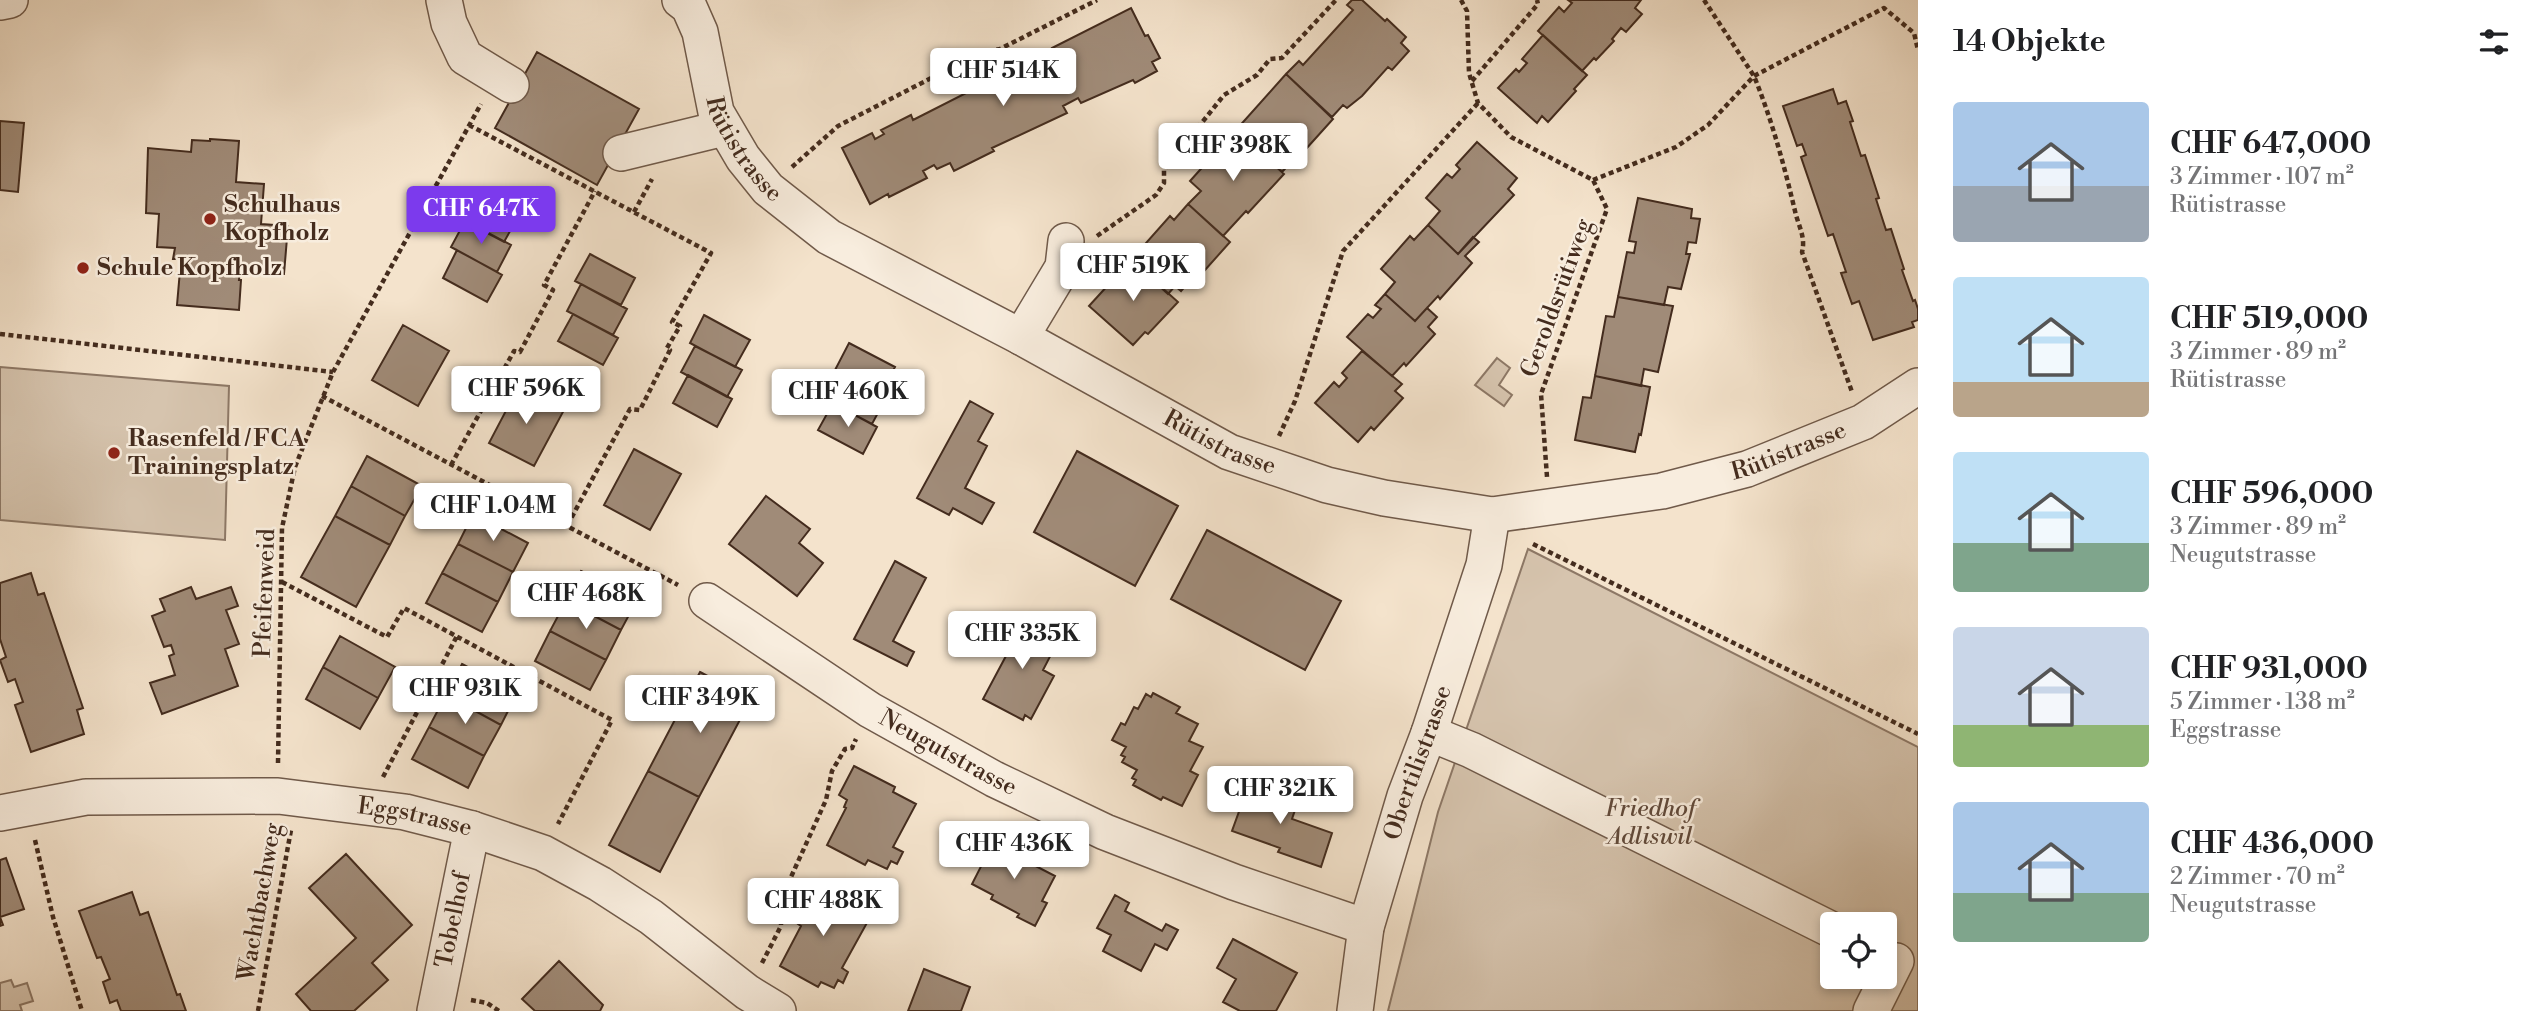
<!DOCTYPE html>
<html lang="de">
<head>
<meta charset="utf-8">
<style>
  :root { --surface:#fff; --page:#f2f2f2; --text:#202124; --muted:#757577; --accent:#7c3aed }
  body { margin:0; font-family:"Libre Bodoni",serif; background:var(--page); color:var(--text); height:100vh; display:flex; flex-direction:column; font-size:26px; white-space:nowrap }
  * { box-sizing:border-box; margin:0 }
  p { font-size:23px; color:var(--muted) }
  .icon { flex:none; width:38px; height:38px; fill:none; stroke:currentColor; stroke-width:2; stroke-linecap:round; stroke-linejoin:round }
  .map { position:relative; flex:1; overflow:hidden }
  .details { display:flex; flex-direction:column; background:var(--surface); width:630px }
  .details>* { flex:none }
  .tools { position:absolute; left:1820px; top:912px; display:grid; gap:14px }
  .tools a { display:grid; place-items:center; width:77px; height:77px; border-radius:7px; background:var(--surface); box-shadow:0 4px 10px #0003; font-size:35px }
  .price { position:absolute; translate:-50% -60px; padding:0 16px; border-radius:7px; background:#fff; color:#222; font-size:23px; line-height:46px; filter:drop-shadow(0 2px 4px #0008) }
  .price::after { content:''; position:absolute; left:50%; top:42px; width:21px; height:16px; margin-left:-10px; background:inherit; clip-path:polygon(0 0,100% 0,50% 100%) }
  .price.selected { background:var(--accent); color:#fff }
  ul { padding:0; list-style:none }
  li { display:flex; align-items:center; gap:21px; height:175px; padding:0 35px }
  li span { display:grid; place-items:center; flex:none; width:196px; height:140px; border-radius:7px; color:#555 }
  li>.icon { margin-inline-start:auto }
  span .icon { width:84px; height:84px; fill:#fffc; stroke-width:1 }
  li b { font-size:30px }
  h2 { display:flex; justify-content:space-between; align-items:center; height:84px; padding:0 35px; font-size:30px }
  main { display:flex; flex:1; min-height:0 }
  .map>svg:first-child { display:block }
  .green { fill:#d6c4ae; stroke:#8d7866; stroke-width:2; fill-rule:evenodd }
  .building { fill:#a08b78; stroke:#442c1e; stroke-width:2 }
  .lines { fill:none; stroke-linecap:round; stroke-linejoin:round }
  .minor-casing { stroke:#705a4a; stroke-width:38 }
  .path { stroke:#442c1e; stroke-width:4.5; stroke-dasharray:5 3.5; stroke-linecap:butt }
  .minor { stroke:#f8edde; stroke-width:35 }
  .poi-dot { fill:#8f2418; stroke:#f8edde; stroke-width:2.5 }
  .labels { text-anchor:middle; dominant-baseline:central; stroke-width:5; stroke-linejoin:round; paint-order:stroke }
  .street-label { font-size:24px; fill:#442c1e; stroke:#f8edde }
  .poi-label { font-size:24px; font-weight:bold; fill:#442c1e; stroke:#f8edde; text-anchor:start }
  .park-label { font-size:24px; font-style:italic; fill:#614a3b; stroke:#f8edde }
</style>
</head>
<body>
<main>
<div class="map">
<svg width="1918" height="1011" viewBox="0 0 1918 1011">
  <rect width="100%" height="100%" fill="#f4e3cc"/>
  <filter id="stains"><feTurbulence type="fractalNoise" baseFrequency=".00286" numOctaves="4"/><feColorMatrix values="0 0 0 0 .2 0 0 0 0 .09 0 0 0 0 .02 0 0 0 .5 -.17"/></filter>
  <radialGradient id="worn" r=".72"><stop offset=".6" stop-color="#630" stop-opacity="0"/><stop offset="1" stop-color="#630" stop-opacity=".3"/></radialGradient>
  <path class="green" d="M1497 358 1510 368 1499 385 1512 395 1504 406 1475 385Z
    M0 367 229 386 225 540 0 520Z
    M1528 549 1918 747V1011H1388L1438 812ZM1832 924H1885V976H1832Z
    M11 980 14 987 27 983 33 1001 20 1005 22 1011H0V983Z"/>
  <path class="building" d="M1352 0H1362L1385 21 1387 19 1406 37 1401 43 1409 51 1392 70 1388 67 1362 96 1347 108 1343 105 1332 117 1286 74 1299 61 1303 65 1353 10 1347 5Z
    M1568 0H1641L1635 8 1642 14 1626 32 1621 28 1612 39 1614 41 1596 60 1594 58 1582 71 1538 31 1559 7 1564 12 1572 3Z
    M1131 8 1145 36 1148 35 1160 58 1152 62 1157 71 1135 83 1133 80 1081 103 1078 98 1063 106 1067 113 992 148 994 151 954 171 950 163 937 169 934 165 923 171 927 178 889 197 888 194 870 204 842 148 872 133 875 139 884 134 881 130 911 115 913 120 1031 60 1034 65 1055 54 1052 48Z
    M1543 35 1587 75 1574 89 1576 91 1548 122 1542 116 1537 123 1498 88 1516 69 1519 72 1527 63 1522 59Z
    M537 52 639 109 597 185 495 128Z
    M1286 74 1333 119 1305 150 1299 145 1291 154 1295 158 1282 172 1236 130Z
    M1833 89 1838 104 1846 101 1853 121 1850 122 1861 156 1865 155 1879 198 1876 199 1886 230 1891 229 1904 269 1902 270 1913 301 1915 300 1918 309V320L1912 322 1914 327 1873 340 1859 301 1852 304 1841 273 1846 272 1833 234 1828 236 1801 157 1806 155 1802 144 1797 146 1783 106Z
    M0 121 24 123 18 192 0 190Z
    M1236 130 1284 174 1248 213 1246 211 1223 236 1188 204 1201 191 1190 181Z
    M210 139 239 141 236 182 264 184 261 224 288 226 284 274 240 270 239 280H241L239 310 177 305 181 259H173L175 248 157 247 159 214 146 213 148 148 191 152 192 140 210 141Z
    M1477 142 1517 178 1508 189 1514 195 1458 254 1428 225 1440 211 1426 198 1447 174 1452 178 1460 169 1456 165Z
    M474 191 519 215 504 242 459 218Z
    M1638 198 1692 209 1691 218 1700 219 1696 243 1688 242 1686 254H1690L1681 289 1668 287 1664 305 1618 297 1627 252 1634 253 1636 242 1629 241Z
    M1188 204 1230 242 1197 279 1194 276 1181 291 1175 286 1168 294 1131 260 1170 216 1174 220Z
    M465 221 511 245 497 272 451 247Z
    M1428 225 1458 254 1473 237 1479 242 1465 256 1472 263 1440 299 1438 296 1415 321 1385 294 1395 282 1381 269 1410 236 1414 240Z
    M457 250 502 275 487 302 443 278Z
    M590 254 635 278 621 305 575 281Z
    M1131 260 1178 302 1148 334 1145 332 1133 345 1089 306Z
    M581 284 627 309 613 335 567 311Z
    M1385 294 1415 321 1427 308 1437 317 1428 327 1435 334 1406 366 1404 363 1392 376 1347 337 1368 314 1373 318 1381 309 1375 305Z
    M1618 297 1673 306 1658 372 1644 369 1641 386 1595 376 1606 316 1614 317Z
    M573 314 618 338 603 365 558 341Z
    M704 315 750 340 735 367 690 343Z
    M403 325 449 351 418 406 372 380Z
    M849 343 895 367 880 394 835 370Z
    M695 346 742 370 727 397 681 372Z
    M1362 351 1402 384 1395 391 1403 398 1374 430 1371 427 1358 442 1315 403 1334 382 1339 387 1347 378 1342 373Z
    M840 373 886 398 872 424 826 400Z
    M688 375 732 399 717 427 673 403Z
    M1595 376 1650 387 1641 435 1639 434 1635 452 1575 440 1583 397 1591 398Z
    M519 386 564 410 534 466 489 443Z
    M970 401 993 414 978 441 987 446 965 488 994 503 982 524 953 508 949 515 917 498Z
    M833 403 877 427 863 454 818 430Z
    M634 449 681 474 650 530 604 505Z
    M1077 451 1178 506 1135 586 1034 532Z
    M367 456 422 486 405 516 351 486Z
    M351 486 405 516 390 545 335 516Z
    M766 496 810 529 799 543 823 563 797 596 729 544Z
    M473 514 528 543 513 572 458 544Z
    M335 516 390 545 356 607 301 577Z
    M1207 530 1341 601 1305 670 1171 599Z
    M458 544 513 572 498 602 442 573Z
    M895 561 926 578 893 641 914 652 907 666 854 639Z
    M581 571 637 600 621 630 566 601Z
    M31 573 38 595 44 593 83 708 77 710 84 734 31 752 15 705 23 702 15 679 8 682 0 660 6 657 0 639V583Z
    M442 573 498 602 482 632 426 603Z
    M191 587 196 599 231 587 238 606 226 610 239 644 225 649 238 686 162 714 150 683 175 675 169 656 174 654 171 645 164 647 152 616 165 611 160 599Z
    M566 601 621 630 606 660 550 631Z
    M1012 619 1057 643 1043 670 1054 676 1031 719 1025 715 1023 720 983 699 1007 654 997 648Z
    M550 631 606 660 590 690 535 661Z
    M340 636 395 667 378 698 323 667Z
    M462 664 517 693 501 725 446 695Z
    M323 667 378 698 360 729 306 699Z
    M700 672 751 699 699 797 648 771Z
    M1153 693 1180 707 1176 713 1198 724 1189 741 1203 747 1190 771 1198 775 1182 806 1163 797 1161 800 1133 785 1136 780 1132 778 1137 770 1122 762 1125 757 1121 755 1126 747 1112 740 1121 723 1125 725 1134 707 1138 709 1146 694 1151 697Z
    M446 695 501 725 484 756 429 727Z
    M429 727 484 756 468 788 412 759Z
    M854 766 895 787 893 792 916 804 893 847 903 852 897 864 891 861 887 869 868 860 865 865 827 845 846 808 844 807 847 800 839 795Z
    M648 771 699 797 660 872 609 845Z
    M1249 784 1298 801 1292 819 1332 833 1321 867 1278 852 1280 848 1232 831Z
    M997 835 1028 852 1024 860 1055 876 1042 901 1047 903 1035 926 1017 917 1019 914 991 899 993 895 972 884Z
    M346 854 412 925 372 963 388 980 354 1011H311L296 994 356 938 309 888Z
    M6 858 24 909 0 917 3 925 0 926V860Z
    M809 883 850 905 848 910 868 921 842 968 848 972 843 983 838 980 834 988 821 982 818 987 780 966 801 926 798 924 802 918 793 913Z
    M132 892 140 915 148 912 177 995 180 994 186 1011H121L117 1000 110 1003 103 982 110 979 101 957 97 958 79 911Z
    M1115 895 1129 903 1125 911 1162 931 1166 924 1178 930 1167 950 1155 944 1141 971 1103 951 1111 935 1097 928Z
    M1233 939 1297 973 1276 1011H1240L1223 1002 1236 979 1217 968Z
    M559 961 603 1005 600 1011H535L522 999Z
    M924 969 970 987 961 1011H908Z"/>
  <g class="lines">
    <g class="minor-casing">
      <g id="minor">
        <path d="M444 0 449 23 465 57 511 85"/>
        <path id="s1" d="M680 0 689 7 700 32 716 112 743 158 768 189 829 237 1021 337 1229 452 1327 485 1384 498 1492 515 1662 491 1747 469 1863 422 1918 386"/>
        <path d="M0 2 10 0"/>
        <path d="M621 153 724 128"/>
        <path d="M1021 337 1063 267 1066 241"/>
        <path id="s2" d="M707 601 870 710 994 779 1105 832 1234 882 1366 927"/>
        <path d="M1429 733 1471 750 1832 930"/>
        <path id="s3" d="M0 813 86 797 278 796 405 812 472 829 543 853 600 884 651 917 747 992 778 1011"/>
        <path id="s4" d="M435 1011 472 829"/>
        <path id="s5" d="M1355 1011 1366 927 1405 796 1429 733 1484 565 1492 515"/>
        <path d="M1871 1011 1896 961"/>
      </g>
    </g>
    <path class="path" d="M1461 0 1467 11 1469 73 1478 103 1511 137 1593 180 1607 209 1541 394 1547 477
      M1704 0 1754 76C1772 120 1784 165 1795 211 1798 225 1806 237 1802 252L1852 392
      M1472 81 1538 4 1537 0
      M469 125 711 253 672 322 680 326 667 348 670 350 640 410 630 409 567 526
      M792 167 838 126 982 52 1000 49 1097 0
      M1593 180 1676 147 1708 125 1754 76 1884 8 1914 33 1918 50
      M634 212 652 179
      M1097 236 1156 195 1164 183V170L1224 95 1257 75 1270 59 1282 58 1336 0
      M0 334 333 372
      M322 396 678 585
      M1279 436 1295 401 1343 251 1478 103
      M451 465 514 351 520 352 553 290 544 285 595 191
      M1533 544 1918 734
      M282 582 387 637 404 608 612 720 558 824
      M278 763 282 528 295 467 333 372 481 104
      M383 777 457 636
      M35 840 53 917 82 1011
      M762 963 781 926V899L826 800 832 771 845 749 852 748 856 739
      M471 1000 487 1003 499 1011
      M258 1011 291 830"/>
    <use href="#minor" class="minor"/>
  </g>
  <g class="poi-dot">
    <circle cx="210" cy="219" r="7"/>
    <circle cx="83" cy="268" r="7"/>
    <circle cx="114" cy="453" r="7"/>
  </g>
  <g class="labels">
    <g class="street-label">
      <text stroke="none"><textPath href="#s1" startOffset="166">Rütistrasse</textPath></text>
      <text transform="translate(1557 298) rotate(-70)">Geroldsrütiweg</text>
      <text stroke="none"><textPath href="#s1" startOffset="733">Rütistrasse</textPath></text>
      <text stroke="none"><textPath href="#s1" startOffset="1321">Rütistrasse</textPath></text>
      <text transform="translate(265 593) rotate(-88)">Pfeifenweid</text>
      <text stroke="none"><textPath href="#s2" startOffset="285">Neugutstrasse</textPath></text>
      <text stroke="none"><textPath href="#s5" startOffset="257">Obertilistrasse</textPath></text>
      <text stroke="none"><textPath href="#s3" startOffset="418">Eggstrasse</textPath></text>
      <text transform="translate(260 902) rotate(-80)">Wachtbachweg</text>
      <text stroke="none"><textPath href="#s4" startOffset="93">Tobelhof</textPath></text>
    </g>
    <g class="poi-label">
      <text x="224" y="205">Schulhaus<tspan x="224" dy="28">Kopfholz</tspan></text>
      <text x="97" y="268">Schule Kopfholz</text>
      <text x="128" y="439">Rasenfeld / FCA<tspan x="128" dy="28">Trainingsplatz</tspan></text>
    </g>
    <g class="park-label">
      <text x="1650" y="809">Friedhof<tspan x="1650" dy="28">Adliswil</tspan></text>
    </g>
  </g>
  <rect width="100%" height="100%" filter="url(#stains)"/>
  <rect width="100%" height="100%" fill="url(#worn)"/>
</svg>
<div class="tools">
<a><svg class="icon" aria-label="locate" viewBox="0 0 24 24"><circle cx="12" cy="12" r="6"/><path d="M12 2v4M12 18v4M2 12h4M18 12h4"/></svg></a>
</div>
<b class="price" style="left:1003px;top:108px">CHF 514K</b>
<b class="price" style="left:1233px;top:183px">CHF 398K</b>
<b class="price selected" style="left:481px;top:246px">CHF 647K</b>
<b class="price" style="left:1133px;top:303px">CHF 519K</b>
<b class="price" style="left:526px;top:426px">CHF 596K</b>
<b class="price" style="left:848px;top:429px">CHF 460K</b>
<b class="price" style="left:493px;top:543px">CHF 1.04M</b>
<b class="price" style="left:586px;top:631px">CHF 468K</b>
<b class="price" style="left:1022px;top:671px">CHF 335K</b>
<b class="price" style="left:465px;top:726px">CHF 931K</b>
<b class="price" style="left:700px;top:735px">CHF 349K</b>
<b class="price" style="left:1280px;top:826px">CHF 321K</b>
<b class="price" style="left:1014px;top:881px">CHF 436K</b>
<b class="price" style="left:823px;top:938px">CHF 488K</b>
</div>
<section class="details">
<h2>14 Objekte<svg class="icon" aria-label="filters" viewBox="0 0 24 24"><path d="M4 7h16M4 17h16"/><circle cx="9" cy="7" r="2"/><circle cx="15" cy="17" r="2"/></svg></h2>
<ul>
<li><span style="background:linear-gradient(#a9c7e8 60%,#9aa5b1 0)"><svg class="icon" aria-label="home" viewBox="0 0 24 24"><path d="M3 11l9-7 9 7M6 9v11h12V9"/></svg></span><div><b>CHF 647,000</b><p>3 Zimmer · 107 m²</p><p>Rütistrasse</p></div></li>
<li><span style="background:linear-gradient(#bfe0f5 75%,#b9a48a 0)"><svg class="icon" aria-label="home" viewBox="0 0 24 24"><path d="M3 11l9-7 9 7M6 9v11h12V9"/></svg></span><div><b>CHF 519,000</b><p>3 Zimmer · 89 m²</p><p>Rütistrasse</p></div></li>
<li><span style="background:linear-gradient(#bfe0f5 65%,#7fa58c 0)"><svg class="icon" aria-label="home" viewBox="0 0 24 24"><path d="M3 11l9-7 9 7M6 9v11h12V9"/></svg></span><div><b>CHF 596,000</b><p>3 Zimmer · 89 m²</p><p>Neugutstrasse</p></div></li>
<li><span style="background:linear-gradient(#c9d6e8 70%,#8fb573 0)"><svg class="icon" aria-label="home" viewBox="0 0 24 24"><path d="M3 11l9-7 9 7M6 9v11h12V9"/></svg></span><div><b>CHF 931,000</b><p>5 Zimmer · 138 m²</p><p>Eggstrasse</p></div></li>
<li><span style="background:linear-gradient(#a9c7e8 65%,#7fa58c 0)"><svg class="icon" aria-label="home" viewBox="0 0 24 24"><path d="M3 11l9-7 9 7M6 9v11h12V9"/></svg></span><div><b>CHF 436,000</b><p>2 Zimmer · 70 m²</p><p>Neugutstrasse</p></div></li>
</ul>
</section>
</main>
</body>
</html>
